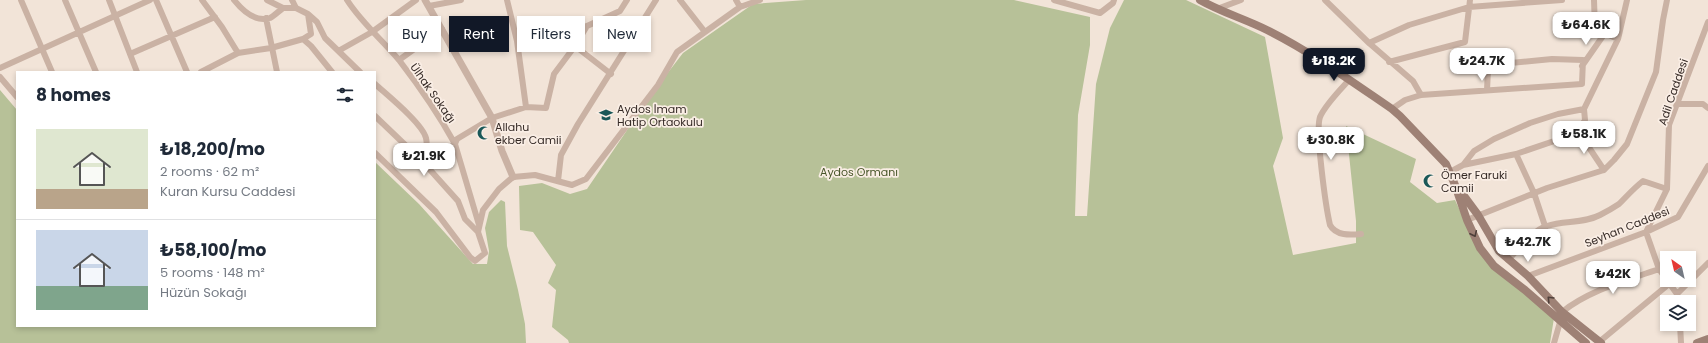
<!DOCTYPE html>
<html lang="en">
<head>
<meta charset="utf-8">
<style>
  :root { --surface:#fff; --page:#f2f2f3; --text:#1f2937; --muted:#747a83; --line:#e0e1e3; --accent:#111827 }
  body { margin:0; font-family:Poppins,sans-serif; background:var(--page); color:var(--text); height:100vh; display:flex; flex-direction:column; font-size:15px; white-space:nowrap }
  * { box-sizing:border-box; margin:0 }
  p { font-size:13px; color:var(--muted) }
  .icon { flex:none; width:22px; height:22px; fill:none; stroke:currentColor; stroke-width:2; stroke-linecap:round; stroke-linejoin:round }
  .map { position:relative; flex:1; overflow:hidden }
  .details { position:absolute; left:16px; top:71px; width:360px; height:256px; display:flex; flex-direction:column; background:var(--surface); border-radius:0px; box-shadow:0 2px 6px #0003 }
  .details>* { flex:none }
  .hud { position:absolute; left:388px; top:16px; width:380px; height:36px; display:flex; gap:8px }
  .needle { width:26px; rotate:326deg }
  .tools { position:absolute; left:1660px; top:251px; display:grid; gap:8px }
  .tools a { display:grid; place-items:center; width:36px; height:36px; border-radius:0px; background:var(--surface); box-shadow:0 2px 6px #0003; font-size:20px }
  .price { position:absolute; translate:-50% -34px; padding:0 9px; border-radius:8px; background:#fff; color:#222; font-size:13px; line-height:26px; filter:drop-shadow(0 1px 2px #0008) }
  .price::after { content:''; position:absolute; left:50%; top:24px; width:12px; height:9px; margin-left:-6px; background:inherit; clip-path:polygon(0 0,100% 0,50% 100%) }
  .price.on { background:var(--accent); color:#fff }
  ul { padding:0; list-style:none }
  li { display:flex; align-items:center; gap:12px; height:100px; padding:0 20px }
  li+li { border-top:1px solid var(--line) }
  li span { display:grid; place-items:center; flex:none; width:112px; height:80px; border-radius:0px; color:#555 }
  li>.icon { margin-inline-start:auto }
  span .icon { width:48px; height:48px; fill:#fffc; stroke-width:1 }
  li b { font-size:17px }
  h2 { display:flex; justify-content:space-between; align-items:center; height:48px; padding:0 20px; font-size:17px }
  .tag { padding:0 14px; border-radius:0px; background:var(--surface); box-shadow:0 2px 6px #0003; font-size:14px; line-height:36px }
  .tag.on { background:var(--accent); color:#fff }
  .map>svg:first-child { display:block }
  .green { fill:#b7c198 }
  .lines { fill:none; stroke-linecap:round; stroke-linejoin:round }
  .minor { stroke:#cab2a4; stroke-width:6 }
  .tertiary { stroke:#cab2a4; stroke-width:7 }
  .secondary { stroke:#9e8175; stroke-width:8 }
  .oneway { stroke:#4f403a }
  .labels { text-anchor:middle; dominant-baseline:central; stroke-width:3.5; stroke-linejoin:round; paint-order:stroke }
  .street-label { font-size:11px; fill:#352a26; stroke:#faeee5 }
  .poi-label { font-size:11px; fill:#352a26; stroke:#faeee5; text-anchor:start }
  .park-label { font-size:11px; fill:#485529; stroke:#faeee5 }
</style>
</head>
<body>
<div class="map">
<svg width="1708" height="343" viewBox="0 0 1708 343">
  <rect width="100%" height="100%" fill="#f2e4d8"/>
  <path class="green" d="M806 0H1014L1090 17V45L1078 115 1075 216H1087L1096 84 1110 28 1124 0H1186L1265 37 1283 138 1273 166 1293 255 1356 243V221L1346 126 1416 159 1410 182 1437 203 1455 200 1480 253 1554 318 1550 343H569L568 340 552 327 556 290 548 283 556 265 533 232 520 230 519 186 542 183 570 194 587 189 653 92 683 53 753 4Z
    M0 90 17 110V326H375V162L419 204 473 264H487L489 251 485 228 489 212 501 200 505 202 507 246 518 290 525 324 526 343H0Z"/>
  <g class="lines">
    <path class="minor" d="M21 0 52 72
      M65 0 96 72
      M109 0 137 72
      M156 0 187 72
      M202 0 222 27 238 53
      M234 0C242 10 255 23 270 18 274 16 279 11 283 8
      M267 0 283 8H296L308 14 311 34 303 39 311 46 332 72
      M292 0 296 8
      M347 0C361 22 382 40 399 60 419 86 439 115 455 144L423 162
      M507 0 517 41 526 107
      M680 0 705 32
      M736 0 740 7
      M1054 0 1100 13 1113 3 1114 0
      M1325 0 1369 43 1413 81 1421 95
      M1594 0 1595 29 1618 39
      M429 6 461 0
      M1217 9 1241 0
      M308 14 317 22 325 38 360 72
      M266 18 277 72
      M517 41 567 29 587 26
      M1369 43 1409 25 1469 7 1562 0
      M575 46 611 74
      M340 50 372 32 416 0
      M130 54 215 17
      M399 60 442 29
      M1389 62 1465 42 1470 0
      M1582 66 1605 33
      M0 68 150 0
      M201 72 238 53 271 48 303 39
      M0 77 17 97
      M1349 80C1340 90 1325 105 1320 117 1315 131 1326 208 1330 225 1336 236 1350 235 1361 234
      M375 84C387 95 422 123 426 138 428 147 426 154 423 162
      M1678 104H1703L1708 108
      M1392 109 1405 100 1421 95 1582 84 1583 60 1552 59 1490 65 1488 70 1487 90
      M375 116 423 162 458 201 465 219 478 232 485 253 475 261 470 257 436 212 375 153
      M1578 131 1604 170
      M1516 154 1534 193 1545 226
      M1463 165 1474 151 1494 139 1530 123 1558 114 1584 109
      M1450 172 1463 165 1516 154 1566 137 1578 131 1585 120 1584 109 1618 39 1627 0
      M558 181 561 155 578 124 656 0
      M1467 220 1547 188 1604 170 1614 160 1627 144 1656 72 1663 20 1667 0
      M479 225 455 144 457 139 492 118 526 107 546 108 554 74 575 46 587 26 620 11 627 0
      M478 232 483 210 499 189 513 177 535 175 572 185 586 179 658 85 677 52 740 7 760 0
      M1508 260C1518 250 1533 230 1547 226 1564 220 1583 224 1600 215 1606 212 1613 208 1619 204 1627 196 1634 188 1643 181L1667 189
      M1528 276 1646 232 1678 217 1708 166
      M1677 294 1708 263
      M1678 302 1677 294 1659 269 1646 232 1667 189 1669 125 1708 22
      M1562 312C1590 290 1625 281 1659 269
      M1680 324 1681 343
      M1599 342 1669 284
      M1554 343 1560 322"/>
    <path class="tertiary" d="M425 0 492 118 502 151 513 177"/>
    <path class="secondary" d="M1200 0C1221 12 1245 19 1267 30 1311 52 1351 81 1392 109L1400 116 1446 164 1455 185 1467 220 1480 248 1494 266 1525 290 1586 343
      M1461 192 1478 215 1499 251 1528 276 1562 312 1601 343
      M1697 343 1708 339"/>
  </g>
  <defs><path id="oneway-chevron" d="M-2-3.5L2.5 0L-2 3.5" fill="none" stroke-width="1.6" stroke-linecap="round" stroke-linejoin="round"/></defs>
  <g class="oneway">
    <use href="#oneway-chevron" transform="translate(1474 234) rotate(65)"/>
    <use href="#oneway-chevron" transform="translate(1550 299) rotate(-134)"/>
  </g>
  <defs>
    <g id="school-bare" transform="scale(1.08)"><path d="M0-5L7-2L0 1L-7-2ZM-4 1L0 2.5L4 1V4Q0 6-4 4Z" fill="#1a5858" stroke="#faeee5" stroke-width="2.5" paint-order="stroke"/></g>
    <g id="mosque-bare" transform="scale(1.08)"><path d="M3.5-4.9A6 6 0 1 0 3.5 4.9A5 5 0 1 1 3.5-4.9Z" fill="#1a5858" stroke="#faeee5" stroke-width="2.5" paint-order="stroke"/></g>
  </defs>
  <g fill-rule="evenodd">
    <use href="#school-bare" x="606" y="115"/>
    <use href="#mosque-bare" x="484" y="133"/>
    <use href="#mosque-bare" x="1430" y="181"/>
  </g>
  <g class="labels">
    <g class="street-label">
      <text transform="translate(1673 92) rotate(-71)">Adil Caddesi</text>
      <text transform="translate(433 93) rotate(55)">Ülhak Sokağı</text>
      <text transform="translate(1627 227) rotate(-22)">Seyhan Caddesi</text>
    </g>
    <g class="poi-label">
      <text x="617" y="109">Aydos İmam<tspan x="617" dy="13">Hatip Ortaokulu</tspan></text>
      <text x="495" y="127">Allahu<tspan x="495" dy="13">ekber Camii</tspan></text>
      <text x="1441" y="175">Ömer Faruki<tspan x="1441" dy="13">Camii</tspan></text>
    </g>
    <g class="park-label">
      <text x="859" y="172">Aydos Ormanı</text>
    </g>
  </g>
</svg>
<div class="tools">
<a><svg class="needle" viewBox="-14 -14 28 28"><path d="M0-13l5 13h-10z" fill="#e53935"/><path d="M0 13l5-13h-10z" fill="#747a83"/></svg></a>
<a><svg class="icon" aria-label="layers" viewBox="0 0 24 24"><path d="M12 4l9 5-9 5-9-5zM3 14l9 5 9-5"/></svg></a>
</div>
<b class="price" style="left:1586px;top:46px">₺64.6K</b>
<b class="price on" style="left:1334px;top:82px">₺18.2K</b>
<b class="price" style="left:1482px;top:82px">₺24.7K</b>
<b class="price" style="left:1584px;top:155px">₺58.1K</b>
<b class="price" style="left:1331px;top:161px">₺30.8K</b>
<b class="price" style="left:424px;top:177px">₺21.9K</b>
<b class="price" style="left:1528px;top:263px">₺42.7K</b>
<b class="price" style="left:1613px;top:295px">₺42K</b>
<div class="hud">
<a class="tag">Buy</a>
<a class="tag on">Rent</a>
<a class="tag">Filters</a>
<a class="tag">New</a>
</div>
<section class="details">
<h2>8 homes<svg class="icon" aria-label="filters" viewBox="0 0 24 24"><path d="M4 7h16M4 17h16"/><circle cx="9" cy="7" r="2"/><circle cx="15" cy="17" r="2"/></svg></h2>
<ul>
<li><span style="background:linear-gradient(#dfe7d0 75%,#b9a48a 0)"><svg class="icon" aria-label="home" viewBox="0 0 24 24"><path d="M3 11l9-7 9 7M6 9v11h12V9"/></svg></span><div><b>₺18,200/mo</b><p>2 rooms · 62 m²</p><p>Kuran Kursu Caddesi</p></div></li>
<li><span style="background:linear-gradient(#c9d6e8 70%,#7fa58c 0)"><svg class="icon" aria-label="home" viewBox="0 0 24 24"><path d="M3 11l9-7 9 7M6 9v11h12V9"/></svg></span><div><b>₺58,100/mo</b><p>5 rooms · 148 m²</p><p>Hüzün Sokağı</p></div></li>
</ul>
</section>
</div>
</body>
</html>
